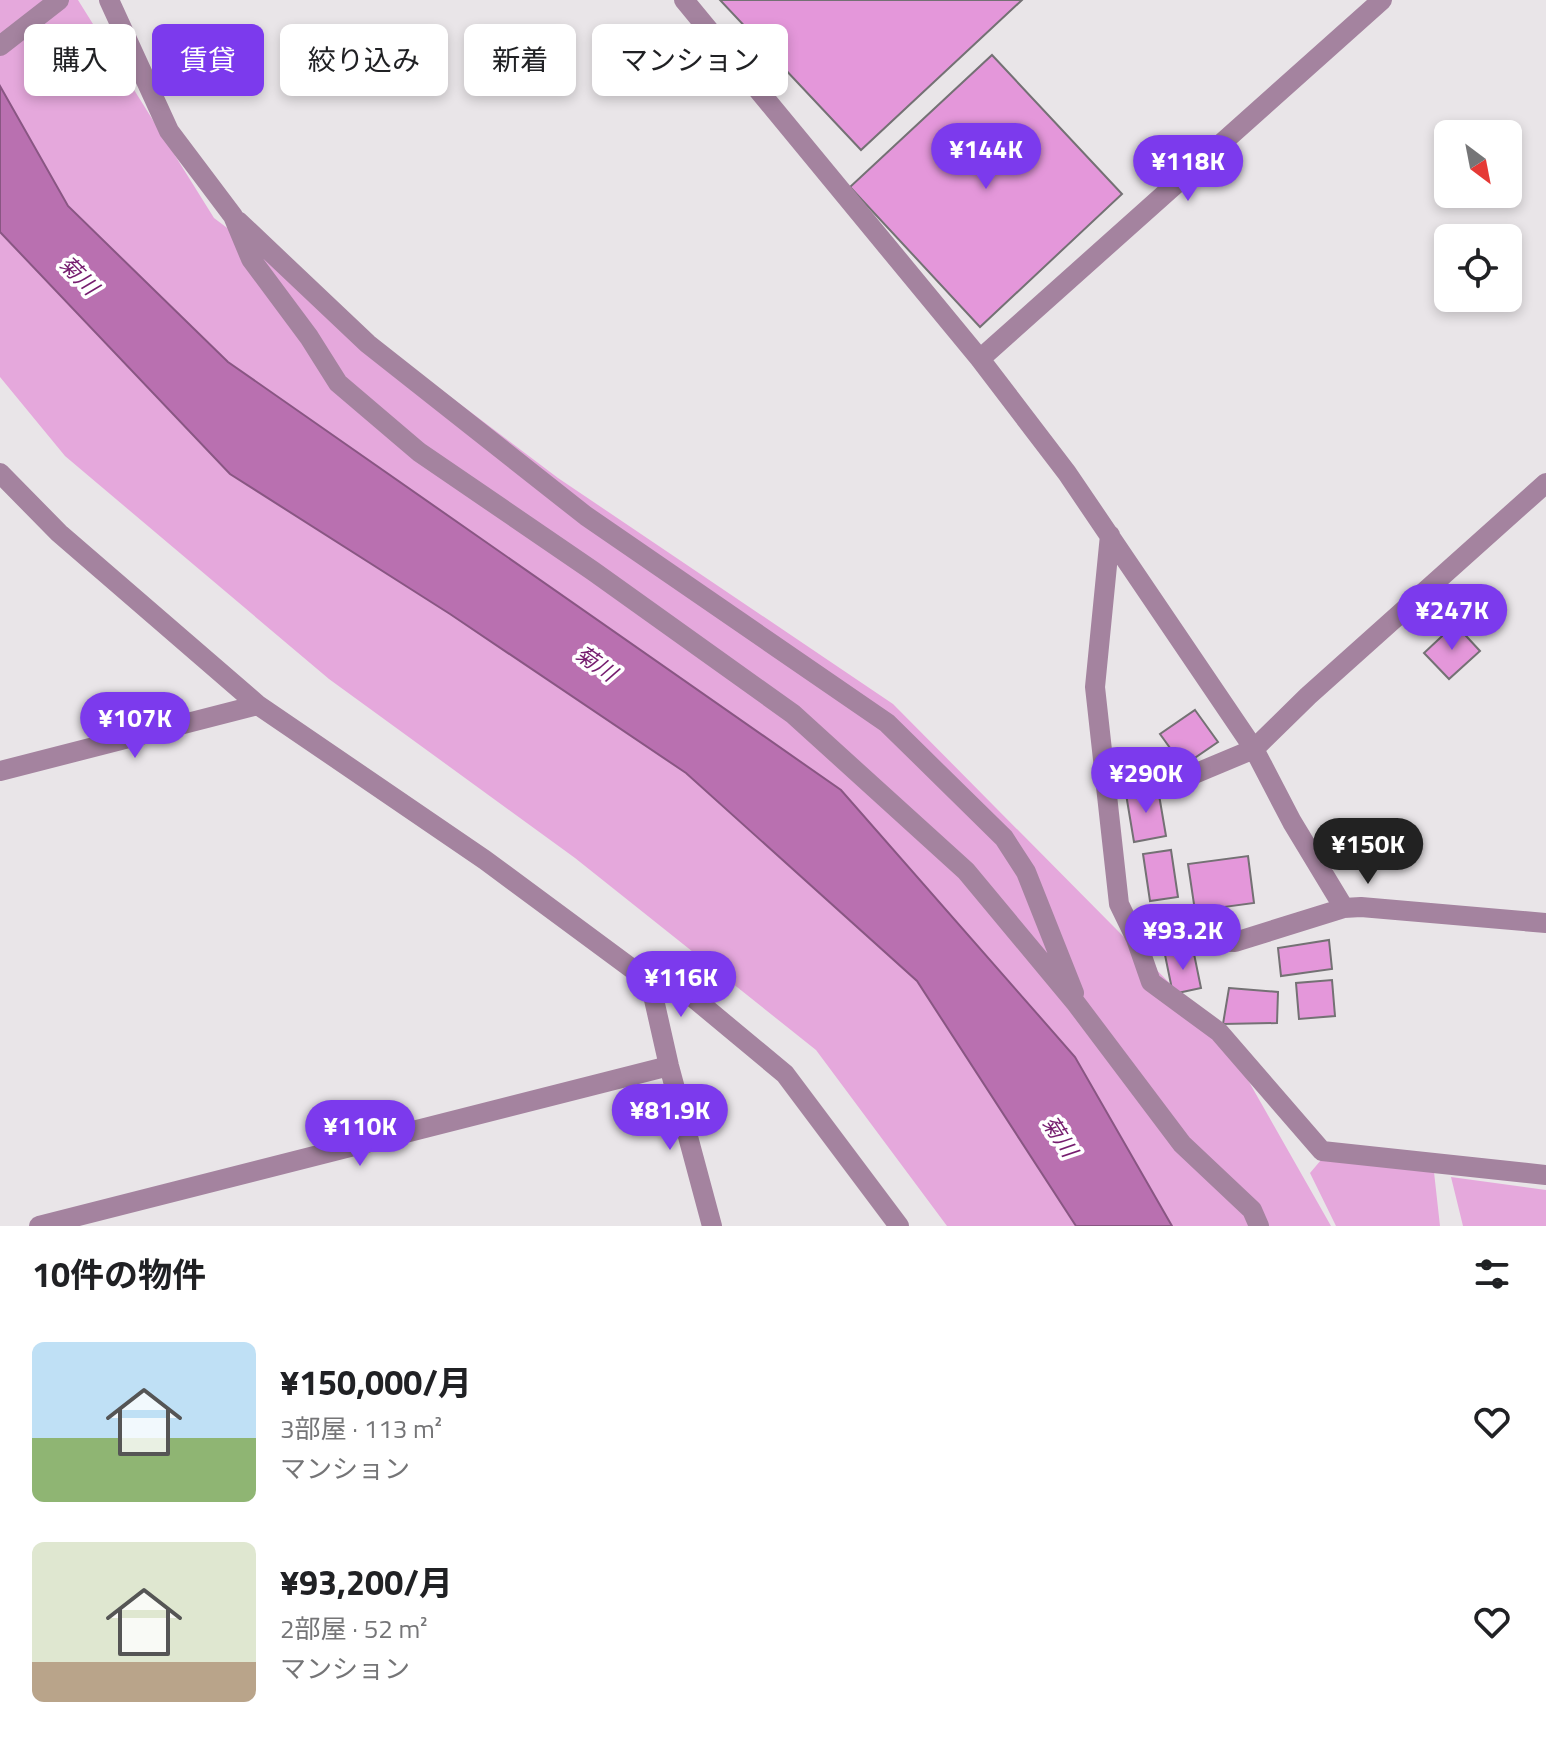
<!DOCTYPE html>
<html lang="ja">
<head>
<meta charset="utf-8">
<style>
  :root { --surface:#fff; --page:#f6f6f6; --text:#202124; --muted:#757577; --accent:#7c3aed }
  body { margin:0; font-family:"Titillium Web","Noto Sans JP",sans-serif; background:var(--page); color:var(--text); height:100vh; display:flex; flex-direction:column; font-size:30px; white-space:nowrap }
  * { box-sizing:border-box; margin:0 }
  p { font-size:26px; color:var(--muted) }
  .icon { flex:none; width:44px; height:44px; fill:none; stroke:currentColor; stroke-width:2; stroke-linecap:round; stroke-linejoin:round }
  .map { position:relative; height:1226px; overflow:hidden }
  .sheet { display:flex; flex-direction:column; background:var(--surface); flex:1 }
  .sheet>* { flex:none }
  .guide { position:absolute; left:24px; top:24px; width:800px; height:72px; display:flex; gap:16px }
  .needle { width:52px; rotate:148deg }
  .buttons { position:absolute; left:1434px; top:120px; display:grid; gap:16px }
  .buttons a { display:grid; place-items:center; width:88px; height:88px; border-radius:12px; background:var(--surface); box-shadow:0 4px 12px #0003; font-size:40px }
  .price { position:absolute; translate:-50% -68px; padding:0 18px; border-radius:28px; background:var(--accent); color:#fff; font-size:26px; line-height:52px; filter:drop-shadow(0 2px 4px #0008) }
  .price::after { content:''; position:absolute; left:50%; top:48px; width:24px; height:18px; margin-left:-12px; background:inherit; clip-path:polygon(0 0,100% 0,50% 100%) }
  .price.selected { background:#222; color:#fff }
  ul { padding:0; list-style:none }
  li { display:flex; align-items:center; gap:24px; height:200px; padding:0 32px }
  li span { display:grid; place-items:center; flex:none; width:224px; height:160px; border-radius:12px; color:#555 }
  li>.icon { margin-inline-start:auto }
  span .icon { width:96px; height:96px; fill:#fffc; stroke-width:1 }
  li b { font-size:34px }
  h2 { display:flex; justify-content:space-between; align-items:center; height:96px; padding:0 32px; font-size:34px }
  .tag { padding:0 28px; border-radius:12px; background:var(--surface); box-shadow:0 4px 12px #0003; font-size:28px; line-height:72px }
  .tag.selected { background:var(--accent); color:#fff }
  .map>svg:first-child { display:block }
  .green { fill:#e5a8dc }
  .water { fill:#b970b0; stroke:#895683; stroke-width:2 }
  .building { fill:#e497da; stroke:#747174; stroke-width:2 }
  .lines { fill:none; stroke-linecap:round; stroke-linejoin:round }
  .minor { stroke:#a4839f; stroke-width:20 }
  .labels { text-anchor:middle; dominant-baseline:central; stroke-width:7; stroke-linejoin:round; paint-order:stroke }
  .water-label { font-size:22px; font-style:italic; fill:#751c6e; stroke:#fff }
</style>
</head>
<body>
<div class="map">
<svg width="1546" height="1226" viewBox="0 0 1546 1226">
  <rect width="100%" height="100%" fill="#e9e5e8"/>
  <path class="green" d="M0 0H78L214 218 558 478 893 704 1224 1038 1331 1226H947L816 1050 575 858 329 679 65 456 0 377Z
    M1321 1160 1434 1172 1440 1226H1336L1310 1173Z
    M1451 1177 1546 1190V1226H1463Z"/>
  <path class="water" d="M0 86 68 206 228 362 841 790 1075 1057 1172 1226H1076L917 981 686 773 450 614 230 474 0 232Z"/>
  <path class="building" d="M720 0H1022L861 150Z
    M992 55 1122 194 980 327 850 187Z
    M1455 624 1480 651 1449 679 1424 653Z
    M1195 710 1218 742 1183 766 1160 734Z
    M1158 789 1166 836 1134 842 1126 794Z
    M1171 850 1178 897 1150 901 1143 854Z
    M1248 856 1254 903 1195 911 1188 864Z
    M1329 940 1332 969 1281 976 1278 948Z
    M1193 949 1201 988 1173 994 1165 955Z
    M1332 980 1335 1016 1299 1019 1296 983Z
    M1229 988 1278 992 1277 1023 1223 1024Z"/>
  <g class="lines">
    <path class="minor" d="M109 0 169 131 233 216 251 259 309 337 338 383 419 452 593 571 793 714 966 871 1075 1002 1182 1144 1252 1210 1259 1226
      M684 0 980 359 1067 473 1254 749 1292 822 1344 908 1361 907 1546 923
      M0 46 59 0
      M238 221 368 344 586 516 887 723 1004 838 1026 872 1074 993
      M980 359 1382 0
      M0 473 59 533 258 705 485 860 650 982 684 990 785 1074 899 1226
      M1110 535 1095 687 1119 904 1136 939
      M0 771 258 705
      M1175 782 1254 749 1308 696 1546 483
      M1344 908 1235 942 1136 939 1151 982 1219 1032 1322 1151 1546 1175
      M650 982 669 1066 712 1226
      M39 1226 669 1066"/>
  </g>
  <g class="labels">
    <g class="water-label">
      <text transform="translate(79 275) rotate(45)">菊川</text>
      <text transform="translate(596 663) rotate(35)">菊川</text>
      <text transform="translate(1060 1136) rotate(57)">菊川</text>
    </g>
  </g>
</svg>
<div class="buttons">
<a><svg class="needle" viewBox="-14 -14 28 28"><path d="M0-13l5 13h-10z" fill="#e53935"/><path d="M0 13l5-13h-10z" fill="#757577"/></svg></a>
<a><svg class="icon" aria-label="locate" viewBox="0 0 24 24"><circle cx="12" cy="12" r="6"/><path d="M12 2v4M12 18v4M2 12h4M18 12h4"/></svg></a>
</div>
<b class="price" style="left:986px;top:191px">¥144K</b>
<b class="price" style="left:1188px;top:203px">¥118K</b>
<b class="price" style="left:1452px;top:652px">¥247K</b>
<b class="price" style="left:135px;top:760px">¥107K</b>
<b class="price" style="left:1146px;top:815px">¥290K</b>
<b class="price selected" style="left:1368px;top:886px">¥150K</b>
<b class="price" style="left:1183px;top:972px">¥93.2K</b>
<b class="price" style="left:681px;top:1019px">¥116K</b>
<b class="price" style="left:670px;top:1152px">¥81.9K</b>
<b class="price" style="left:360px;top:1168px">¥110K</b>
<div class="guide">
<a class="tag">購入</a>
<a class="tag selected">賃貸</a>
<a class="tag">絞り込み</a>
<a class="tag">新着</a>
<a class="tag">マンション</a>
</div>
</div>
<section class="sheet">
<h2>10件の物件<svg class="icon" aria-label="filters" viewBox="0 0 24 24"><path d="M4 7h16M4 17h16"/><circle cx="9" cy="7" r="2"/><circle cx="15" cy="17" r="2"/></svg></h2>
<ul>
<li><span style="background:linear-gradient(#bfe0f5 60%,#8fb573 0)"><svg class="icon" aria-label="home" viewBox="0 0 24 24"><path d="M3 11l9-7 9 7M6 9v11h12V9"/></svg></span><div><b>¥150,000/月</b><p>3部屋 · 113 m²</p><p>マンション</p></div><svg class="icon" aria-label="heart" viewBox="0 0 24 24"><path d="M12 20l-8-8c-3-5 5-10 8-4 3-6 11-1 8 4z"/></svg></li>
<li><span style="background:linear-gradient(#dfe7d0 75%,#b9a48a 0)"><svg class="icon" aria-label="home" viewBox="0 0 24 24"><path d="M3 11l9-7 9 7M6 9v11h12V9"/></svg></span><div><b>¥93,200/月</b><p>2部屋 · 52 m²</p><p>マンション</p></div><svg class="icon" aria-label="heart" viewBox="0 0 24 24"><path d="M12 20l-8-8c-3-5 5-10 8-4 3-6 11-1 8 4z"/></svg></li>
</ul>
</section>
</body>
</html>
